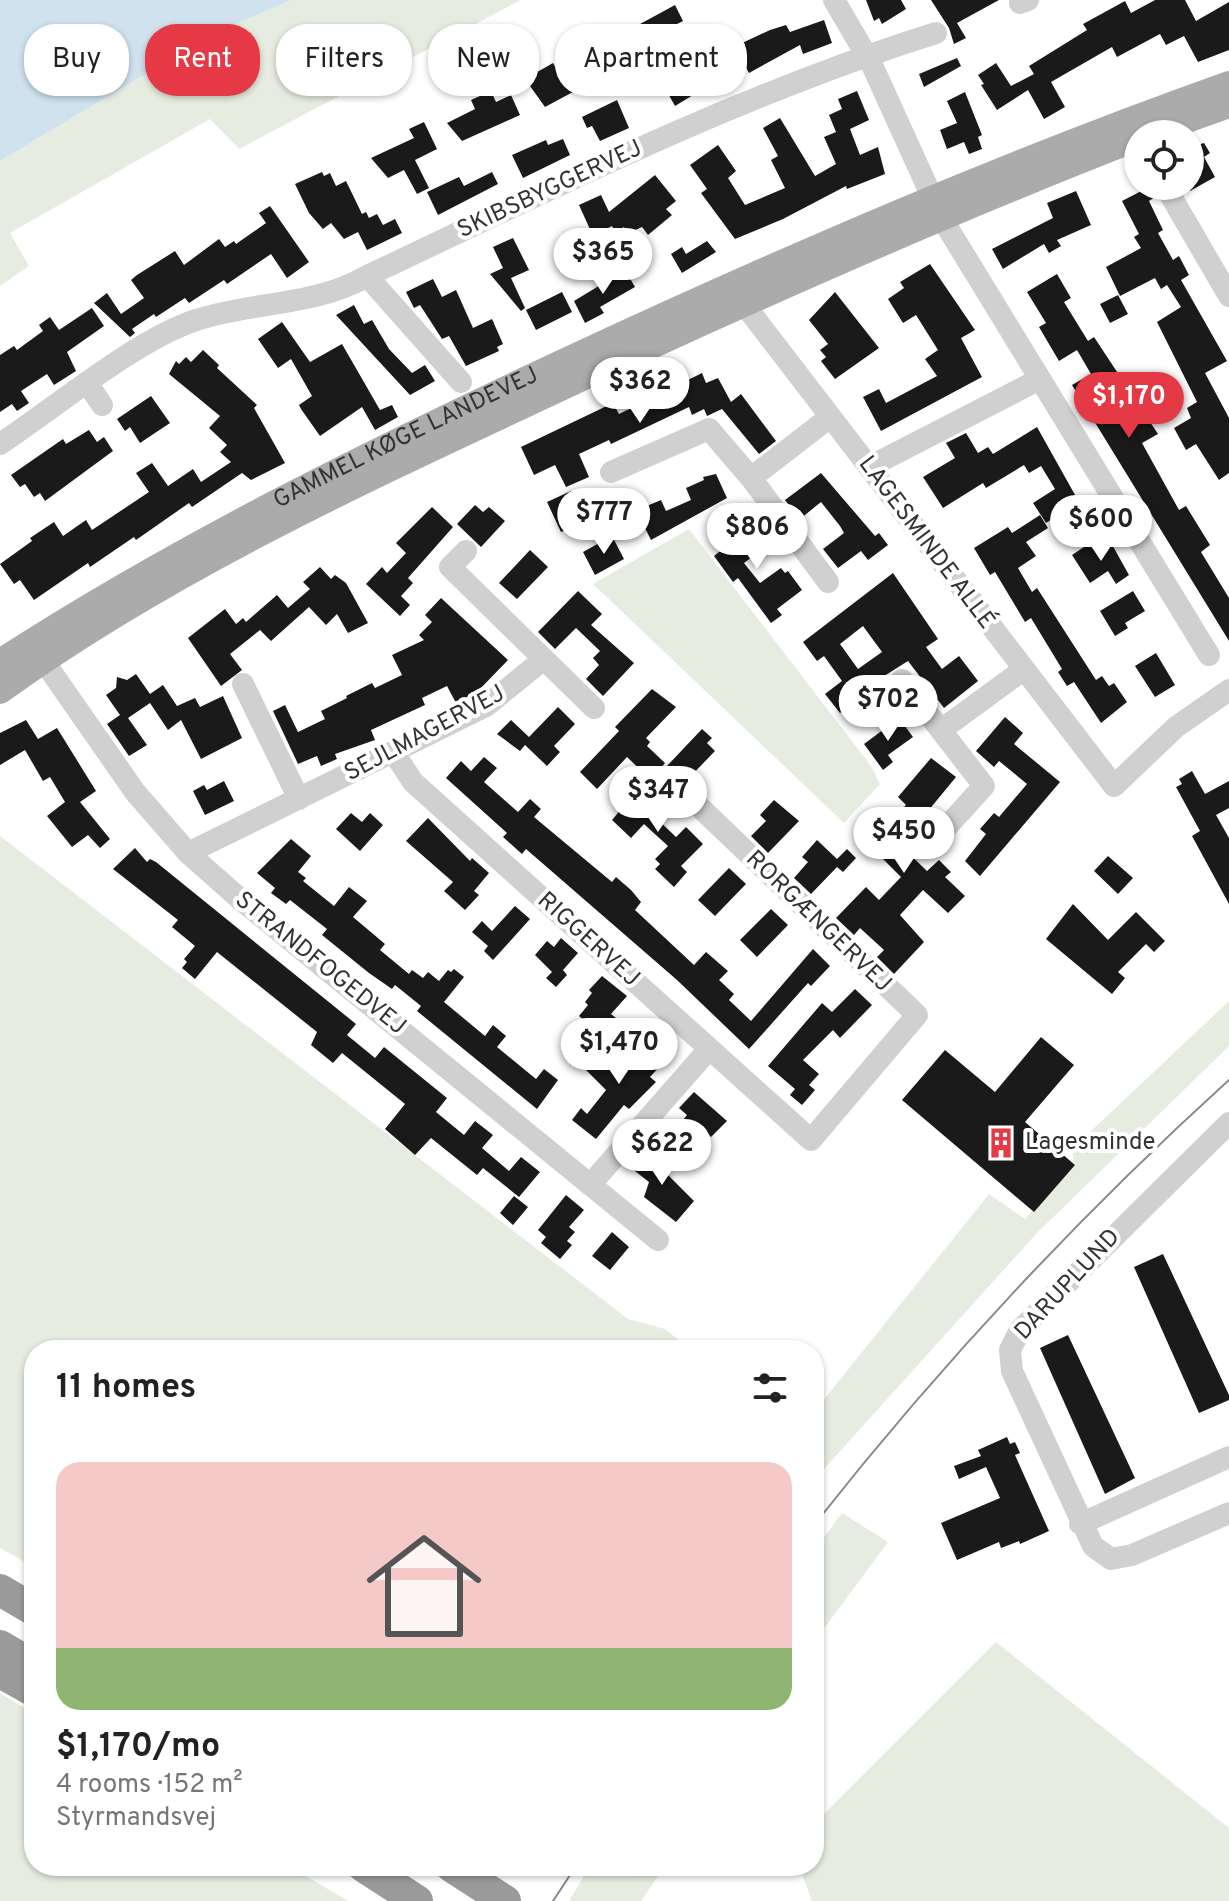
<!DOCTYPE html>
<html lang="en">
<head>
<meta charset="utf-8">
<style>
  :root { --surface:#fff; --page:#f2f2f2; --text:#222; --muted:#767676; --accent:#e63946 }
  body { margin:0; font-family:Overpass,sans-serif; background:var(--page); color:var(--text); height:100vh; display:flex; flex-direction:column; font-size:30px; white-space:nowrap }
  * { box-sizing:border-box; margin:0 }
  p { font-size:26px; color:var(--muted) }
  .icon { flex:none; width:44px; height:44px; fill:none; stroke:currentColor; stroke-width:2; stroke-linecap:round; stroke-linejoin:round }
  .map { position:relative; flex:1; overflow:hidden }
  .sheet { position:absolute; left:24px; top:1340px; width:800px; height:536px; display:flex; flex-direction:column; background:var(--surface); border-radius:32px; box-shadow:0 2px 6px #0004 }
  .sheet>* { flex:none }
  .top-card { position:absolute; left:24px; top:24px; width:800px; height:72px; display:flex; gap:16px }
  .tools { position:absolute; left:1124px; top:120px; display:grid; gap:16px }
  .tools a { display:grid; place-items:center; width:80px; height:80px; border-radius:50%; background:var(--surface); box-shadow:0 2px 6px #0004; font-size:40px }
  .price { position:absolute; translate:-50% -68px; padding:0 18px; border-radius:28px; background:#fff; color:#222; font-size:26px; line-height:52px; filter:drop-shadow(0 2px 4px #0008) }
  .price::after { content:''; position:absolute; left:50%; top:48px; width:24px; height:18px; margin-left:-12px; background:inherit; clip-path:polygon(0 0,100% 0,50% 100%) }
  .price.active { background:var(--accent); color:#fff }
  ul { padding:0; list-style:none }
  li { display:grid; align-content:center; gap:16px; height:424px; padding:0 32px }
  li span { display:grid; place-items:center; height:248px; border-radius:24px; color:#555 }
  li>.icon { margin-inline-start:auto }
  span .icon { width:144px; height:144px; fill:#fffc; stroke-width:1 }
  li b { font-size:34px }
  h2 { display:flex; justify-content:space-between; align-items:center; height:96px; padding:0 32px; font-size:34px }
  .tag { padding:0 28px; border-radius:32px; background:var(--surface); box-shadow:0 2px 6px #0004; font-size:28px; line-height:72px }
  .tag.active { background:var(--accent); color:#fff }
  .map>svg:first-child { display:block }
  .green { fill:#e6ecdf }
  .water { fill:#cfe2ee }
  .building { fill:#1a1a1a; fill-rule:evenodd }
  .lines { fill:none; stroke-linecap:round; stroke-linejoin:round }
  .minor { stroke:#d0d0d0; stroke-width:22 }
  .major { stroke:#ababab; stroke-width:26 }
  .highway { stroke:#9a9a9a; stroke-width:32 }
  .tram { stroke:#888; stroke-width:2 }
  .labels { text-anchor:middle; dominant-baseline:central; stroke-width:8; stroke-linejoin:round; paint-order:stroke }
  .street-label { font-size:24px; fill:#333; stroke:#fff }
  .poi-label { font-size:24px; fill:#333; stroke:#fff; text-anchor:start }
</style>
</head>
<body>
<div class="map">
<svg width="1229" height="1901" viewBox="0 0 1229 1901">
  <rect width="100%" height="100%" fill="#fff"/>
  <path class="green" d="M291 0H521L239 149 210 119 10 233 29 266 0 286V161L209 36Z
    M689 529 871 766 880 784 844 823 593 584Z
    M0 836 628 1319 665 1329 691 1350H34V1567L0 1548Z
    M1229 1001V1046L1036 1234 814 1480V1412L989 1194 1025 1219 1074 1165 1072 1149Z
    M842 1513 888 1542 814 1642V1551Z
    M996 1642 1229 1828V1901H812L799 1866H814V1824Z
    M0 1693 34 1714V1866H289L348 1901H0Z
    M590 1866H665L641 1901H569Z"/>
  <path class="water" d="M0 0H291L209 36 0 161Z"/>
  <path class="building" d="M866 0H901L906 9 882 24 879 18 874 21Z
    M931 0H999L957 23 966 38 954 44 949 28Z
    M1155 0H1185L1196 21 1229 2V50L1198 62 1184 36 1166 45 1160 34 1117 57 1112 47 1051 82 1065 107 1044 119 1028 90 997 110 981 85 984 84 978 75 996 63 1011 86 1034 74 1029 66 1087 30 1083 24 1125 1 1131 13Z
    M675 5 683 21 677 24 681 30 640 52 647 64 603 86 599 78 545 107 525 79 553 63 560 76 588 60 580 45 611 28 621 46 645 33 640 24Z
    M824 20 832 43 803 54 800 45 749 73 744 64 675 106 661 81 770 30 786 25 790 32Z
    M957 58 961 66 924 87 919 74Z
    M491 91 496 102 511 95 520 115 462 141 447 123 475 109 471 100Z
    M857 91 869 120 850 129 860 155 878 147 885 174 847 189 846 186 783 219 735 239 701 193 707 189 690 165 718 145 736 171 728 178 745 205 785 188 771 160 778 156 763 128 780 118 815 176 836 164 824 137 836 132 829 115 842 109 838 99Z
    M965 92 982 135 978 137 982 149 969 154 964 142 947 149 940 130 957 123 947 101Z
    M617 100 629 128 600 141 592 126 587 128 582 117Z
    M424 122 437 149 415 160 429 188 417 194 404 170 388 178 371 158 414 138 409 129Z
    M1192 135 1197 145 1204 143 1210 153 1204 157 1215 177 1190 191Z
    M563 139 570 155 523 178 512 155 546 140 548 145Z
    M322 172 324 176 330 173 336 186 346 181 362 214 366 212 369 218 377 214 383 225 395 219 402 233 367 250 358 232 344 239 331 223 323 229 309 213 295 184Z
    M492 172 498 184 438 215 427 192 459 177 464 186Z
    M655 175 676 201 666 209 672 215 648 235 642 227 627 234 624 227 615 232 612 226 593 236 579 205 601 195 609 212Z
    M1151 186 1155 197 1149 201 1163 230 1158 233 1173 260 1179 256 1189 275 1181 280 1227 361 1205 373 1229 418V473L1219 480 1196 444 1186 450 1174 428 1191 418 1187 408 1197 402 1157 322 1181 307 1167 285 1161 289 1155 278 1120 296 1106 267 1141 248 1134 237 1139 234 1122 201Z
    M1076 191 1091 225 1057 240 1061 246 1049 253 1044 244 1003 269 992 249 1053 218 1047 203Z
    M270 206 309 262 287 278 271 254 227 284 224 280 189 303 185 298 156 317 154 314 132 329 135 333 130 337 94 303 107 293 121 314 144 298 131 280 137 275 175 251 184 265 219 239 225 247 234 241 236 244 266 223 259 213Z
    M513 238 529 270 511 278 525 308 521 311 490 274 503 268 493 247Z
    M707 241 716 252 682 273 671 254 682 247 686 254Z
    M930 264 975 330 961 338 982 377 881 431 863 397 879 389 886 403 937 376 925 359 938 350 916 315 903 323 888 299 904 288 900 282Z
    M625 270 635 287 600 307 604 313 585 323 574 301Z
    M1057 274 1071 298 1064 302 1088 341 1094 337 1158 434 1142 443 1179 510 1186 506 1210 545 1201 552 1229 598V641L1072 385 1091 374 1077 350 1059 361 1039 327 1046 323 1027 292Z
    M433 279 442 297 456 290 473 328 492 319 503 344 497 347 499 351 466 366 449 336 442 339 420 305 414 308 406 292Z
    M562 292 572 312 536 330 526 310Z
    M835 292 879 348 835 379 821 361 826 357 820 350 828 344 809 320Z
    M1118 295 1128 314 1110 323 1100 304Z
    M354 305 364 324 372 320 389 349 412 373 425 365 435 381 410 395 336 315Z
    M92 308 104 326 67 352 76 371 54 385 47 374 21 391 29 403 17 411 12 404 0 412V355L14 346 17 350 43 331 39 325 50 317 59 330Z
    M282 322 310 362 342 344 380 410 392 405 398 417 375 430 362 407 320 436 301 409 299 405 312 396 291 359 278 368 258 339Z
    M203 350 219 365 217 368 257 405 254 408 285 463 251 480 242 473 192 507 189 503 136 540 134 537 90 567 88 563 34 600 20 580 14 584 0 564 32 541 30 538 54 522 63 536 86 520 92 530 149 492 136 473 152 463 168 486 193 469 201 482 231 462 220 452 227 445 209 428 220 416 169 374 176 361 179 364 186 357 191 362Z
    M702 373 706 383 718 378 731 402 741 394 776 441 759 454 722 409 707 416 704 409 692 415 689 407 611 444 609 440 579 454 589 477 566 487 555 465 534 475 521 447 613 403 619 414 665 392 660 382 672 376 678 385Z
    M151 396 170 423 140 443 130 427 125 431 117 419Z
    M1037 427 1079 502 1046 523 1033 503 1055 489 1041 466 1029 473 1024 465 986 488 983 483 943 508 923 477 955 458 946 443 966 433 978 453 988 447 993 454Z
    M89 430 97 442 104 437 113 451 45 501 40 493 34 497 25 484 20 487 11 475 63 439 66 444Z
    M821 473 875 536 879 533 888 545 868 560 861 551 838 568 823 549 844 533 840 526 821 502 800 519 785 500Z
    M716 474 727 498 651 540 645 528 631 534 623 516 661 500 666 511 691 500 686 488 704 480 703 477Z
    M571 491 584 522 561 532 547 502Z
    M475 505 483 512 489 507 505 521 481 547 457 524Z
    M432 507 453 527 408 578 413 583 401 596 410 605 400 616 366 584 382 567 387 573 406 553 396 543Z
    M1040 515 1048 528 1026 542 1036 556 1018 568 1032 592 1037 588 1096 680 1102 676 1109 686 1114 683 1127 702 1101 723 1074 682 1067 686 1058 672 1062 669 1031 618 1025 622 995 572 990 575 974 548 1008 527 1012 533Z
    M747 517 768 545 744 563 760 583 781 568 785 573 788 571 802 590 777 609 782 615 771 623 738 578 733 582 714 556 739 536 733 528Z
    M612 536 624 559 595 575 583 552Z
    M1110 541 1129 575 1116 584 1108 571 1090 583 1072 555 1090 543 1095 551Z
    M530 550 548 567 517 599 499 583Z
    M320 567 331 579 335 575 346 583 368 623 348 633 337 614 326 625 309 607 271 641 260 630 230 654 242 670 221 686 188 638 225 609 236 624 243 618 246 622 277 595 288 608 310 589 303 582Z
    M893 573 938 639 926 647 942 669 959 656 978 681 944 708 908 661 873 683 875 686 840 713 825 694 842 681 824 656 817 661 803 642ZM863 626 882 652 858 669 840 644Z
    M578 591 602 614 591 625 634 663 603 696 586 679 599 665 593 658 600 651 576 628 555 649 538 632Z
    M1133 591 1145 611 1125 623 1128 628 1115 636 1100 611Z
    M441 598 508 660 478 691 456 703 447 686 422 698 425 705 371 730 375 740 335 754 337 759 321 766 317 756 298 764 273 711 285 705 298 732 325 719 321 711 347 698 346 696 372 683 375 688 402 675 392 655 424 640 419 635 432 622 425 615Z
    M1156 653 1175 685 1155 697 1135 666Z
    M136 674 150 694 163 685 177 706 195 698 200 707 223 696 242 738 201 759 181 720 168 730 150 703 128 718 147 745 129 756 107 724 120 715 106 695 116 688 117 677 127 680Z
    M652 689 676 707 646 738 650 742 647 746 665 763 651 780 627 757 597 789 580 772 619 731 615 727Z
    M558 707 575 724 554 746 560 752 547 766 525 745 520 751 497 734 511 720 529 737Z
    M1005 717 1023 733 1014 744 1060 782 980 876 965 861 986 834 980 829 994 813 999 817 1027 784 999 761 994 767 976 751Z
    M899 718 913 737 888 755 893 762 883 770 864 744Z
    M26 720 38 739 57 728 96 791 80 802 110 839 100 848 88 835 72 847 47 816 65 802 50 777 43 781 25 750 0 765V733Z
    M702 729 712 738 707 743 715 751 687 780 682 781 667 766Z
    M484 757 497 768 484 782 518 812 530 799 541 809 534 817 612 882 616 877 631 890 641 902 635 910 694 965 706 952 728 971 719 980 734 994 729 1000 751 1021 813 949 830 966 811 986 808 983 749 1049 677 980 526 849 522 854 503 837 507 833 446 778 461 761 471 771Z
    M931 758 956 777 900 845 927 871 939 860 951 872 945 877 965 896 948 913 923 890 900 915 924 942 894 974 877 957 884 950 860 928 854 935 836 918 866 887 879 900 901 877 868 844 906 805 898 797Z
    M1192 771 1205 794 1229 781V808L1216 815 1229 838V904L1192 836 1200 831 1176 787 1182 784 1179 779Z
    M224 781 234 801 205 815 193 791 204 785 207 790Z
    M642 784 664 804 653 815 676 837 686 827 703 844 681 866 687 872 674 887 655 869 660 864 655 859 668 846 644 824 631 838 612 820Z
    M774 800 799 821 768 853 751 836 766 821 760 815Z
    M351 813 362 822 370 813 383 825 360 851 336 829Z
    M428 818 470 861 472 858 489 873 474 891 479 895 465 910 444 891 453 882 406 841Z
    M291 839 311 856 298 872 306 878 303 881 334 906 349 887 367 901 353 917 385 944 380 950 409 974 412 970 423 978 428 972 439 981 448 970 451 972 454 969 464 977 444 1002 485 1036 493 1025 506 1036 497 1047 536 1079 544 1069 558 1080 537 1109 417 1011 421 1006 395 985 392 989 369 973 322 935 327 929 290 900 286 904 271 893 275 888 257 873Z
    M817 840 837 859 847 849 856 858 843 872 837 867 811 894 794 878 808 862 802 857Z
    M135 848 147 862 150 859 156 862 356 1024 347 1035 375 1058 384 1047 447 1098 436 1112 464 1135 475 1121 493 1135 482 1148 509 1171 521 1157 540 1172 519 1197 483 1168 477 1175 431 1138 415 1155 385 1129 405 1104 342 1053 333 1063 311 1045 317 1032 217 952 195 979 182 968 187 962 184 959 195 946 172 927 178 920 113 869Z
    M1108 856 1133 878 1118 894 1094 871Z
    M729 868 746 884 715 916 698 900Z
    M1073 904 1108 940 1136 912 1165 941 1154 952 1146 944 1118 972 1125 978 1112 994 1046 939Z
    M515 906 530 919 493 960 484 951 488 946 472 932 482 921 492 931Z
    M771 909 788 925 757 957 740 940Z
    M561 938 578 953 563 970 567 975 556 987 546 978 552 972 535 955 547 941 554 947Z
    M602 976 627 996 611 1014 616 1018 601 1035 579 1016 588 1005 585 1002 592 993 589 990Z
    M855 989 872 1005 840 1038 833 1030 803 1060 819 1074 809 1085 815 1090 802 1105 790 1095 795 1089 768 1066 822 1003 832 1012Z
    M1041 1037 1074 1065 1025 1122 1075 1165 1034 1212 902 1100 945 1050 995 1092Z
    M655 1040 671 1054 650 1077 656 1082 629 1109 624 1105 596 1139 572 1120 581 1108 587 1114 606 1090 581 1065 593 1051 617 1073Z
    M694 1092 727 1121 711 1137 703 1130 698 1135 694 1131 684 1142 673 1132 687 1115 679 1108Z
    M645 1150 670 1168 666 1173 694 1201 676 1222 644 1197 649 1182 631 1168Z
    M566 1195 584 1210 569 1227 575 1232 567 1241 572 1245 560 1259 541 1243 546 1237 538 1230Z
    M514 1196 528 1207 513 1225 500 1213Z
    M612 1232 629 1247 610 1270 592 1256Z
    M1163 1254 1229 1395V1400L1199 1413 1134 1267Z
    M1068 1335 1135 1478 1105 1494 1040 1348Z
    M1007 1437 1010 1444 1015 1442 1020 1453 1015 1455 1049 1531 1020 1544 1019 1541 1001 1548 999 1542 957 1560 941 1523 1000 1498 986 1467 959 1479 954 1466 981 1456 978 1450Z"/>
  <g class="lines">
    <path class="minor" d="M834 0 872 65 941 217 1209 655
      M1020 3 1028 0
      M1165 186 1229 296
      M734 291 1114 786 1176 727 1229 690
      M461 382 367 276C553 188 739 95 936 33
      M88 384 102 405
      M0 444C56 407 134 341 196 320 250 302 317 306 367 276
      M869 467 1040 379
      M611 472 709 429 751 478 828 582
      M751 478 830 417
      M466 551 450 567 594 708
      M34 647 135 792 188 853 240 899 658 1240
      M902 680 984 786 943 831
      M243 684 299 799
      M941 730 1023 670
      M394 753 413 782 811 1140 917 1015 686 794
      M188 853 486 706 544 659
      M1229 1123 1020 1330 1010 1350 1012 1371 1093 1546 1111 1559 1132 1555 1229 1513
      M590 1185 709 1049
      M1080 1524 1229 1457"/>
    <g class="major">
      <path d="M1148 134 1229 105"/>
      <path id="s1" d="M0 662C178 547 369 453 561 363 780 261 1001 165 1229 84"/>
      <path d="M0 691C162 574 351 486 531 402 731 308 932 218 1138 138"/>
    </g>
    <path class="highway" d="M0 1590 34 1610
      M0 1646 34 1666
      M0 1672 34 1691
      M363 1866 417 1901
      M451 1866 505 1901"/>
    <path class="tram" d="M814 1525C940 1365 1078 1217 1229 1080
      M553 1901 576 1866"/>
  </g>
  <defs>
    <g id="building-bare" transform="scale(2.4)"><path d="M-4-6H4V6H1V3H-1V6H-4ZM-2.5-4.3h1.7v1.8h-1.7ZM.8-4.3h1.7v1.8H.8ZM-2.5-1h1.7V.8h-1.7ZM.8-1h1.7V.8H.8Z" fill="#e63946" stroke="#fff" stroke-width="2.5" paint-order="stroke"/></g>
  </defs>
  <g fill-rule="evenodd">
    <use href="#building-bare" x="1001" y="1143"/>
  </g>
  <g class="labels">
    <g class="street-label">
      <text transform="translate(550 190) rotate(-25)">SKIBSBYGGERVEJ</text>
      <text stroke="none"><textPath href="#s1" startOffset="464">GAMMEL KØGE LANDEVEJ</textPath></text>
      <text transform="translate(926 543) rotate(53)">LAGESMINDE ALLÉ</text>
      <text transform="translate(425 734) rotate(-28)">SEJLMAGERVEJ</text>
      <text transform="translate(818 922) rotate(44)">RORGÆNGERVEJ</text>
      <text transform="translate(588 940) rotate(42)">RIGGERVEJ</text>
      <text transform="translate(320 964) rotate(39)">STRANDFOGEDVEJ</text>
      <text transform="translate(1068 1285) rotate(-47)">DARUPLUND</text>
    </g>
    <g class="poi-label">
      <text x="1025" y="1143">Lagesminde</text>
    </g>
  </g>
</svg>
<div class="tools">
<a><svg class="icon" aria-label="locate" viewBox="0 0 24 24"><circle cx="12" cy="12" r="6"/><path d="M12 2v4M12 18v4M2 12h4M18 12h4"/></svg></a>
</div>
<b class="price" style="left:603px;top:296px">$365</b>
<b class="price" style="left:640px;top:425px">$362</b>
<b class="price active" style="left:1129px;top:440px">$1,170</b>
<b class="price" style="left:604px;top:556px">$777</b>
<b class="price" style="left:1101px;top:563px">$600</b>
<b class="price" style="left:757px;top:571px">$806</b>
<b class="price" style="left:888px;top:743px">$702</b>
<b class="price" style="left:658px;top:834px">$347</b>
<b class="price" style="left:904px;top:875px">$450</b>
<b class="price" style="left:619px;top:1086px">$1,470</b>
<b class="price" style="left:662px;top:1187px">$622</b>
<div class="top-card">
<a class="tag">Buy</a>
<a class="tag active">Rent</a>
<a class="tag">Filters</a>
<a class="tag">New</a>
<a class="tag">Apartment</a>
</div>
<section class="sheet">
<h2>11 homes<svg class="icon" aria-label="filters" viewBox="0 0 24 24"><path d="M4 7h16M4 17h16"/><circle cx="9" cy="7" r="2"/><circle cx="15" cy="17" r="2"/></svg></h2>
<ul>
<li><span style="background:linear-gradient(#f6c9c9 75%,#8fb573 0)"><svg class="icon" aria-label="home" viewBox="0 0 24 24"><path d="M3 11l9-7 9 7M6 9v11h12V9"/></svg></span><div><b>$1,170/mo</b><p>4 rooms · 152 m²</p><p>Styrmandsvej</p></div></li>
</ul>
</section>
</div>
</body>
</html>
